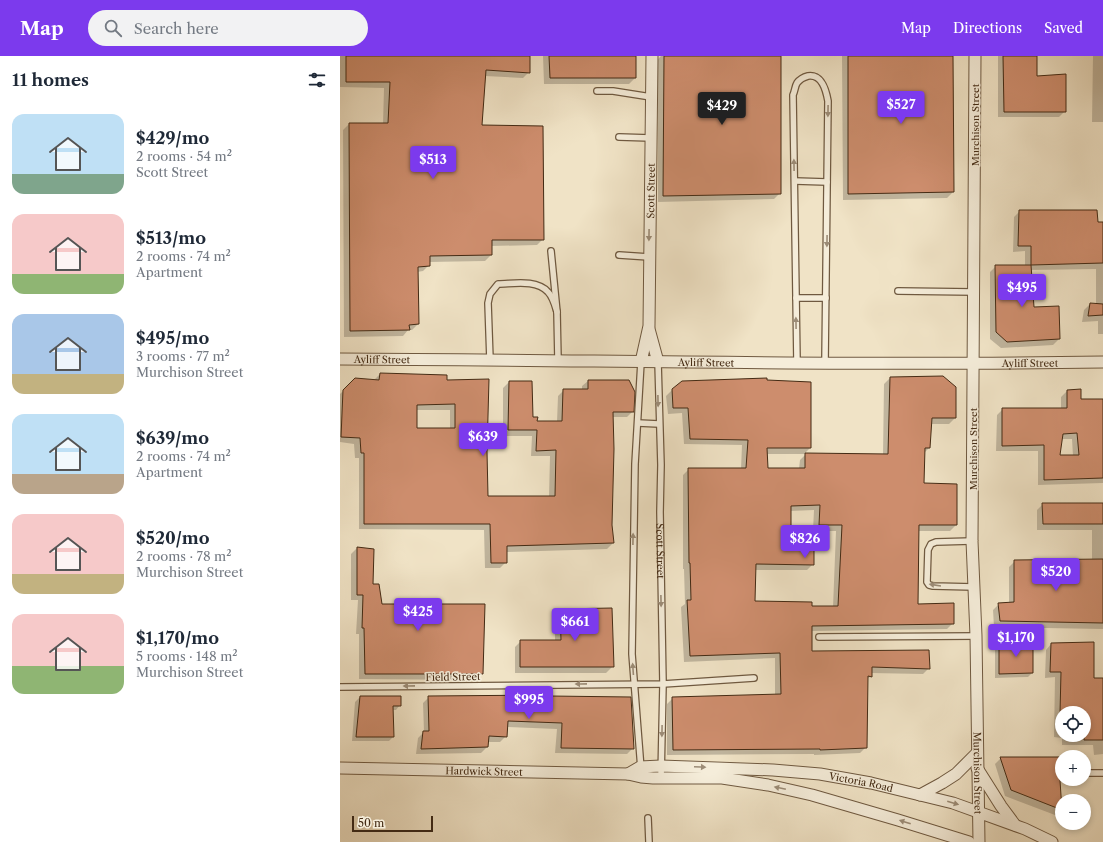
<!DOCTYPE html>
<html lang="en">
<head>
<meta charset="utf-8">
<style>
  :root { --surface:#fff; --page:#f2f2f3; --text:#1f2937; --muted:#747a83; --accent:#7c3aed }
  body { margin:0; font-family:"Libre Caslon Text",serif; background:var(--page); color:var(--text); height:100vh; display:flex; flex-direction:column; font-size:15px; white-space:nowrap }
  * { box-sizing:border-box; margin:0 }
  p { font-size:13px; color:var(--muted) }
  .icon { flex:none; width:22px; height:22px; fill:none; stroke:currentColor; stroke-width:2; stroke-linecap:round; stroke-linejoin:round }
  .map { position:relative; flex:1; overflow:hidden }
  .details { display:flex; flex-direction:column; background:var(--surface); width:340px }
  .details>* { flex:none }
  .controls { position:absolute; left:715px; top:650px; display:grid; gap:8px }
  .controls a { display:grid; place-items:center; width:36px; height:36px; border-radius:50%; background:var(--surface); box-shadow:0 2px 6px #0003; font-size:20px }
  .scale { position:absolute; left:12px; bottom:10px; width:81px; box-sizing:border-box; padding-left:4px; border:2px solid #442b14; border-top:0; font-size:11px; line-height:14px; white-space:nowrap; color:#442b14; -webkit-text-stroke:3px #f5edda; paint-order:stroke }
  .price { position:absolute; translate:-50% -34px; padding:0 9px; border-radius:4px; background:var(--accent); color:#fff; font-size:13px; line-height:26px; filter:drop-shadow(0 1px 2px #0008) }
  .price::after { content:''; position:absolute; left:50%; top:24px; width:12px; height:9px; margin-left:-6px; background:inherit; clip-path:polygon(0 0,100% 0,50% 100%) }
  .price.on { background:#222; color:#fff }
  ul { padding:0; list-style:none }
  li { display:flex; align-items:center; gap:12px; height:100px; padding:0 12px }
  li span { display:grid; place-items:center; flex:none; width:112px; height:80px; border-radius:12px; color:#555 }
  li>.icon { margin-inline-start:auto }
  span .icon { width:48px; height:48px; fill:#fffc; stroke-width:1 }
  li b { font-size:17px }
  h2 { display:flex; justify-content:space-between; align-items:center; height:48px; padding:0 12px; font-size:17px }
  header { display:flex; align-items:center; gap:24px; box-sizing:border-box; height:56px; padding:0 20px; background:var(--accent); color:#fff }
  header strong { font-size:19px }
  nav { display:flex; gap:22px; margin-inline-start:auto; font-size:14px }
  .search { width:280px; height:36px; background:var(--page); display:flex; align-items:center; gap:10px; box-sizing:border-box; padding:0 14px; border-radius:22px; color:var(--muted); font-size:15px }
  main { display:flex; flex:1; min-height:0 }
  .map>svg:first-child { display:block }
  .shadow { fill:#0003; fill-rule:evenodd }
  .building { fill:#cd8d6d; stroke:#442b14; fill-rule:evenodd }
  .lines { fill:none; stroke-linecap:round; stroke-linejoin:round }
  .service-casing { stroke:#6f5940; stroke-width:8 }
  .minor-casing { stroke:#6f5940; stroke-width:13 }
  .service { stroke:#f5edda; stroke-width:5.5 }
  .minor { stroke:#f5edda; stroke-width:11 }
  .oneway { fill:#9c8c77 }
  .labels { text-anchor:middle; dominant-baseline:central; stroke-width:3; stroke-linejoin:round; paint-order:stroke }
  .street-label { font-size:10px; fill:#442b14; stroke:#f5edda }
</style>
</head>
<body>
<header>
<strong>Map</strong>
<div class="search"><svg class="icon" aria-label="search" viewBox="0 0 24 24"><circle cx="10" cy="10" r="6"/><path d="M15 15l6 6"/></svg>Search here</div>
<nav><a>Map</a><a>Directions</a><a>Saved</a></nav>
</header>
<main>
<section class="details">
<h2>11 homes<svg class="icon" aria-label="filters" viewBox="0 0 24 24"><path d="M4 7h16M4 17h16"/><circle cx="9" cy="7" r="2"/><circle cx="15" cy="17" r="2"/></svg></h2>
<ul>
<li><span style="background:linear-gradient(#bfe0f5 75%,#7fa58c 0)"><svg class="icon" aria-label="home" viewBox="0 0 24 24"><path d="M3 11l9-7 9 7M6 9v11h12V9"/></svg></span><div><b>$429/mo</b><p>2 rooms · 54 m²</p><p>Scott Street</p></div></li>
<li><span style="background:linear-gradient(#f6c9c9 75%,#8fb573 0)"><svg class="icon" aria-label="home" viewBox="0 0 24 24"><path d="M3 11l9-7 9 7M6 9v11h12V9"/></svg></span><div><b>$513/mo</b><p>2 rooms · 74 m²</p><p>Apartment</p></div></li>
<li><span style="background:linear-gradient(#a9c7e8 75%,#c2b280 0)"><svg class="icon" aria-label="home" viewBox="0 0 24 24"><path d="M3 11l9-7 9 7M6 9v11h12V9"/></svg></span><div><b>$495/mo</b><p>3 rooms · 77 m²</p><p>Murchison Street</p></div></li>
<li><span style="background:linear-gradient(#bfe0f5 75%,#b9a48a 0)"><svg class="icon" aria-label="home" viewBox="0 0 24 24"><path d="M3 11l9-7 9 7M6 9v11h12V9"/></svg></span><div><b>$639/mo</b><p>2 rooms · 74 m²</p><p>Apartment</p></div></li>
<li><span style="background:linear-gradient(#f6c9c9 75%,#c2b280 0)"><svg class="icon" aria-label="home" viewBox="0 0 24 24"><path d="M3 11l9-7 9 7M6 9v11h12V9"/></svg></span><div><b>$520/mo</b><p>2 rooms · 78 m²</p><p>Murchison Street</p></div></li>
<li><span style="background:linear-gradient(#f6c9c9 65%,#8fb573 0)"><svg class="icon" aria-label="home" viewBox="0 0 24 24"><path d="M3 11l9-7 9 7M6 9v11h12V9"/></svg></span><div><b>$1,170/mo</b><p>5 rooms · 148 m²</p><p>Murchison Street</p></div></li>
</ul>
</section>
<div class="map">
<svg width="763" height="786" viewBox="0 0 763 786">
  <rect width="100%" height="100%" fill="#f0e3c6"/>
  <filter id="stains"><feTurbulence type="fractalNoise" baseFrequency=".005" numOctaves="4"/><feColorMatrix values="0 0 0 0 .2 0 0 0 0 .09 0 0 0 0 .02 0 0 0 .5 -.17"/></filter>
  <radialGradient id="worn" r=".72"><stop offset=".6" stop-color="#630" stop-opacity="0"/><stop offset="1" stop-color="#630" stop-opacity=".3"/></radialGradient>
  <path class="shadow" d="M0 0H189V16L183 22 145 20 141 70 203 183 197 189 151 190V199L145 205 89 206V209L83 215 77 216 78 268 72 274H68L63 280 4 281 3 74 9 68H43L44 32 0 31Z
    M203 0H295V22L289 28H204Z
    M321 0H440V137L434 143 318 146V3Z
    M502 0H612L613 136 607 142 503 144Z
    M658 0H696V21L725 55 719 61H658Z
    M753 0H763V66H752Z
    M680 155 763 167V278H758V265L742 266 744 254 750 248H756V213L690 214 693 252 719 283 713 289 661 292 650 283V216L656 210H685V195L673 196 674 161Z
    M40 318 106 325 146 396 147 441H209L210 400H191L192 380H163V332L169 326 192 363 196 366H217L218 340 224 334H242V330L248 325 293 355 287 361H272L271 469 273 487 267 493 166 496V506L160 512H145L144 474 19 473V402H15L14 388 0 386V338L15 323 34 324ZM76 354H110V373H76Z
    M550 322 615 362 609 368H590L589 392 584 397 583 428 616 429V469L610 475H578L577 549 613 567 607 573 471 575 472 596 589 612 583 618 531 617V620L527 623 526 691 520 697 474 699V698L327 699V648L333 642 435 639V602L344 606 341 551 345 548 344 513H343V419L349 413H401L402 389 344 388 342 357 328 358 326 340 332 334 470 392 464 398H427V413H459L460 404 466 398 543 399 544 328ZM474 454 473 474 450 473V455ZM473 475H496L493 551H471L413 546 415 514H467L473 508Z
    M727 335 740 344H763V427L698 429V395H656L657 359 663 353H721V341ZM721 383H732L733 400H719Z
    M703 448H763V573L654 571 653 554 659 548H669V511L675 505 752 504V474H697V454Z
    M17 492 41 549 142 618 137 624 19 623V578H16L18 544H11V498Z
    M221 554 272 611 266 617H175V591L181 585H215V560Z
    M659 587 692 617 688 621 655 622V592Z
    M711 588 753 623H763V698L754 699 753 689H722V682L714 681 715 621 705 622 706 594ZM722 657H744V679H722Z
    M209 640 293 692 287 698 215 697 217 673 167 671 166 680 160 686H148L147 691 141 697 76 698 78 682 84 676 83 647 89 641Z
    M20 641 60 649 56 654H52L53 681 49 685H12L15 646Z
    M661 702 721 710 718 712 721 754 715 759 665 740 655 708Z"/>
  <path class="building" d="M6 0H190V17L146 14 142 69 203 70 204 184H152V199L90 200V210L78 211 79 268 69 269 70 274 10 275 9 67H48L50 26H6Z
    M209 0H296V22H210Z
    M324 0H441V138L323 140Z
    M508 0H613L614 136 508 138Z
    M663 0H697V20L726 18V56H664Z
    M679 154H757L758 166H763V207L691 209V190H678Z
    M655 209H691L694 251 719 250 720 283 667 286 656 276Z
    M750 247 763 248V259L748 260Z
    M40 317 107 319V324L149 323 147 396 148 440H215L216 394 196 395 197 374H168L169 325H192L193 361H198L197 365H222L223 333H248V324H289L295 336 294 356H273L274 393 272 469 274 487 167 490V507H151L150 468H24V397H21L20 382 1 381 3 334 15 322 39 324ZM115 348V372H77V349Z
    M603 320 616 331V362H592L590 392H585L584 427 617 428V469H579L578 548 614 547V568L472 570V595L589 594 590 613 532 611V621L528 620 527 692 480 694V693L333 694 332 641 441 638 440 597 350 600 347 544H351L350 507H349L348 412H406L408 384 350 383 348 352H333L332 333 342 325 427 322V324L471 326V392H427L428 412H465V397L548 398 550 321ZM480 449 479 469H502L498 550H472V546L415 545 416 508 474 509V473L451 472V450Z
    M741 333V343H763V422L704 424V389L662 390V352H727V334ZM737 377 739 399H720L723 378Z
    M702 447H763V468H703Z
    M17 491 34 493 33 528H39L42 548H145L143 618H25L24 572H22L23 539H17Z
    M763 503V567L660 565 658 547 674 546V504Z
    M272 552 274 611H180V584H221L220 553Z
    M659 586 693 587V617L659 618Z
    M754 586V622H763V684H744V657H720L721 616H710L711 587Z
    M210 639V640L291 641 294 693 221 692 222 667 168 665 167 681 149 680 148 691 81 693 83 675H89L88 640Z
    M20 640H61V650H53L54 681H16Z
    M660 701H721L722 710H719L722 754 671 734Z"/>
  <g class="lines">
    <g class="service-casing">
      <g id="service">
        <path d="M257 35H273L311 41"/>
        <path d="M279 81 311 82"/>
        <path d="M455 125 487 126"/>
        <path d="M211 195 217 256 218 304"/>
        <path d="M279 199 309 201"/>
        <path d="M558 235 634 236"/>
        <path d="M456 242H486"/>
        <path d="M150 304 148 247 150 238 158 228C173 228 196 223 208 236 213 241 215 249 217 256"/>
        <path id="s1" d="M318 306 321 409 320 456 323 628 321 722"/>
        <path d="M457 306 453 39C455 35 455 30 457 27 460 23 464 21 468 20 482 18 486 34 488 45L485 306"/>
        <path d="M298 367 319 368"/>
        <path d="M632 485 596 486 591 488 588 494 587 526 589 529 593 530 634 531"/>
        <path d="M479 581 636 580"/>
        <path d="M0 631 323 628 414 622"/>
        <path d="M301 713 292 598 295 408 301 306"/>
        <path d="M746 717H763"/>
        <path d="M308 762 309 786"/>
      </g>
    </g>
    <g class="minor-casing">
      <g id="minor">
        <path id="s2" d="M635 0 632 485 636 580 639 786"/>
        <path d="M309 273 318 306"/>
        <path id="s3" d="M0 303C254 304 509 310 763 306"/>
        <path id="s4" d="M301 306 309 270 312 0"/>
        <path id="s5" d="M0 712 288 718 301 721 313 722H382L428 729 472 739 558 764 629 786"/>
        <path d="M637 712 661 750 675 769"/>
        <path id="s6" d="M288 718 300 711 321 710 433 714 480 718 531 727 613 747 685 773 712 786"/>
        <path d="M580 739 602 727 616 718 637 697"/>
      </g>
    </g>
    <use href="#service" class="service"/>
    <use href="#minor" class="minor"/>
  </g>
  <defs><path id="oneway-solid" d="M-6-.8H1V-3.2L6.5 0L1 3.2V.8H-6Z"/></defs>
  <g class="oneway">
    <use href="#oneway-solid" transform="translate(488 55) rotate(91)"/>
    <use href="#oneway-solid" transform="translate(454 109) rotate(-91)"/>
    <use href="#oneway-solid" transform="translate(309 179) rotate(91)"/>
    <use href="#oneway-solid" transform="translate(487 185) rotate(91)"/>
    <use href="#oneway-solid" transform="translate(456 267) rotate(-91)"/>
    <use href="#oneway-solid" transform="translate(318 345) rotate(89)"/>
    <use href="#oneway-solid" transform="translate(293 483) rotate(-89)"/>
    <use href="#oneway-solid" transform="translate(595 529) rotate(-171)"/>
    <use href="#oneway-solid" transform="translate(321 545) rotate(89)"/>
    <use href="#oneway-solid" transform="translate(293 613) rotate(-94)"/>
    <use href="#oneway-solid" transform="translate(241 628) rotate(179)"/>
    <use href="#oneway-solid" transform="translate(69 630) rotate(179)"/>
    <use href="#oneway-solid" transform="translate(322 675) rotate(91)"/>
    <use href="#oneway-solid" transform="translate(360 711) rotate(2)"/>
    <use href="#oneway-solid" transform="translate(440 732) rotate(-168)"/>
    <use href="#oneway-solid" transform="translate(613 747) rotate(16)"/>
    <use href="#oneway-solid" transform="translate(565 766) rotate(-162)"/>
  </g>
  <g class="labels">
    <g class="street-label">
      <text transform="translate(635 69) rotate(-90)">Murchison Street</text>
      <text stroke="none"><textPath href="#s4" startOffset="172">Scott Street</textPath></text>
      <text stroke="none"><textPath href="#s3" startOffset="42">Ayliff Street</textPath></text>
      <text stroke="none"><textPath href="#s3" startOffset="366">Ayliff Street</textPath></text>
      <text stroke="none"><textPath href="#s3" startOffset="690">Ayliff Street</textPath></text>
      <text transform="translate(633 393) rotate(-90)">Murchison Street</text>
      <text stroke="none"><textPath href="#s1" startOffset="189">Scott Street</textPath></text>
      <text transform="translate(113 621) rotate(-1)">Field Street</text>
      <text stroke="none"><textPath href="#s5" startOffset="144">Hardwick Street</textPath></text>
      <text stroke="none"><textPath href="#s2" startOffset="717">Murchison Street</textPath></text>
      <text stroke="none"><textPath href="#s6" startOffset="236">Victoria Road</textPath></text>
    </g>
  </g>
  <rect width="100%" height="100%" filter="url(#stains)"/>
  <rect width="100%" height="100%" fill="url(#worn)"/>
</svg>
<div class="controls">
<a><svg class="icon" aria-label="locate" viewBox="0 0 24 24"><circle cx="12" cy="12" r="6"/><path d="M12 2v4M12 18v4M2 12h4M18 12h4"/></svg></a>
<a>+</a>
<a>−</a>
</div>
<div class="scale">50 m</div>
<b class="price" style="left:561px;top:69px">$527</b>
<b class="price on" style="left:382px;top:70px">$429</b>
<b class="price" style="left:93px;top:124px">$513</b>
<b class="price" style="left:682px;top:252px">$495</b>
<b class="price" style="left:143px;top:401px">$639</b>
<b class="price" style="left:465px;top:503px">$826</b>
<b class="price" style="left:716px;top:536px">$520</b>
<b class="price" style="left:78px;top:576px">$425</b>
<b class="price" style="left:235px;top:586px">$661</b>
<b class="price" style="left:676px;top:602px">$1,170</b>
<b class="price" style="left:189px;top:664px">$995</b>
</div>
</main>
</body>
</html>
